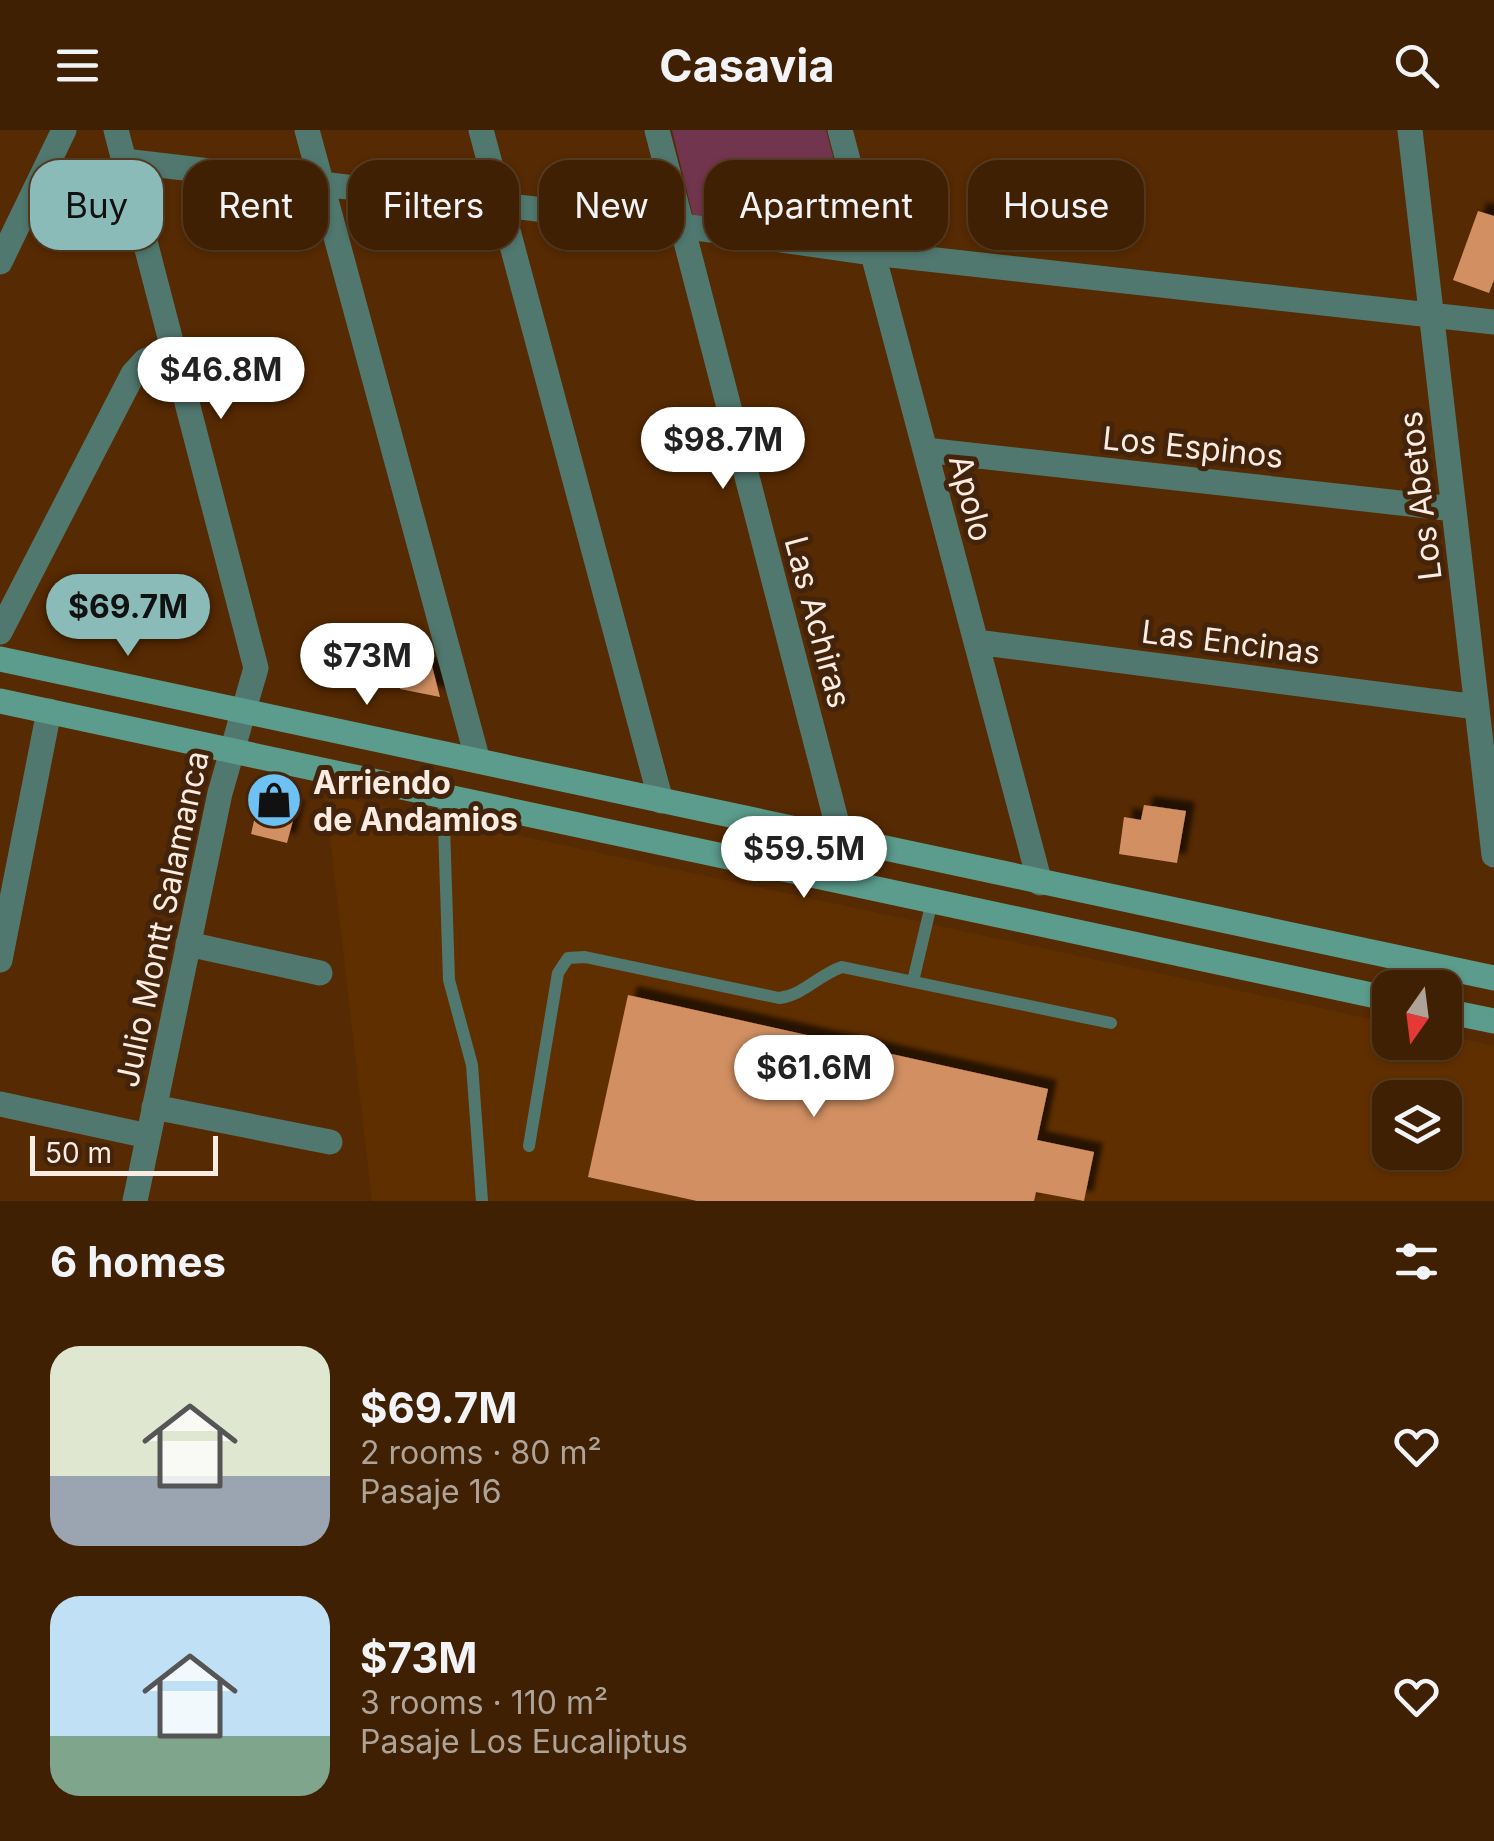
<!DOCTYPE html>
<html lang="en">
<head>
<meta charset="utf-8">
<style>
  :root { --surface:#402002; --page:#4b2d11; --text:#f1f3f6; --muted:#aea399; --line:#593e24; --accent:#8bbbb9 }
  body { margin:0; font-family:Inter,sans-serif; background:var(--page); color:var(--text); height:100vh; display:flex; flex-direction:column; font-size:38px; white-space:nowrap }
  * { box-sizing:border-box; margin:0 }
  p { font-size:32px; color:var(--muted) }
  .icon { flex:none; width:55px; height:55px; fill:none; stroke:currentColor; stroke-width:2; stroke-linecap:round; stroke-linejoin:round }
  .map { position:relative; height:1071px; overflow:hidden }
  .sheet { display:flex; flex-direction:column; background:var(--surface); flex:1 }
  .sheet>* { flex:none }
  .banner { position:absolute; left:30px; top:30px; width:1435px; height:90px; display:flex; gap:20px }
  .needle { width:65px; rotate:194deg }
  .tools { position:absolute; left:1372px; top:840px; display:grid; gap:20px }
  .tools a { display:grid; place-items:center; width:90px; height:90px; border-radius:20px; background:var(--surface); box-shadow:0 2px 8px #0004,0 0 0 2px var(--line); font-size:50px }
  .scale { position:absolute; left:30px; bottom:25px; width:188px; box-sizing:border-box; padding-left:10px; border:5px solid #faece2; border-top:0; font-size:28px; line-height:35px; white-space:nowrap; color:#faece2; -webkit-text-stroke:8px #43240b; paint-order:stroke }
  .price { position:absolute; translate:-50% -85px; padding:0 22px; border-radius:35px; background:#fff; color:#222; font-size:32px; line-height:65px; filter:drop-shadow(0 2px 5px #0008) }
  .price::after { content:''; position:absolute; left:50%; top:60px; width:30px; height:22px; margin-left:-15px; background:inherit; clip-path:polygon(0 0,100% 0,50% 100%) }
  .price.selected { background:var(--accent); color:#111 }
  ul { padding:0; list-style:none }
  li { display:flex; align-items:center; gap:30px; height:250px; padding:0 50px }
  li span { display:grid; place-items:center; flex:none; width:280px; height:200px; border-radius:30px; color:#555 }
  li>.icon { margin-inline-start:auto }
  span .icon { width:120px; height:120px; fill:#fffc; stroke-width:1 }
  li b { font-size:42px }
  h2 { display:flex; justify-content:space-between; align-items:center; height:120px; padding:0 50px; font-size:42px }
  .pill { padding:0 35px; border-radius:30px; background:var(--surface); box-shadow:0 2px 8px #0004,0 0 0 2px var(--line); font-size:35px; line-height:90px }
  .pill.selected { background:var(--accent); color:#111 }
  header { display:flex; justify-content:space-between; align-items:center; height:130px; padding:0 50px; background:var(--surface); font-size:45px; font-weight:700 }
  .map>svg:first-child { display:block }
  .built { fill:#602f00; fill-rule:evenodd }
  .green { fill:#72354e }
  .building { fill:#d29062; filter:url(#shadow) }
  .lines { fill:none; stroke-linecap:round; stroke-linejoin:round }
  .service { stroke:#50786e; stroke-width:12 }
  .minor { stroke:#50786e; stroke-width:25 }
  .tertiary { stroke:#50786e; stroke-width:25 }
  .secondary { stroke:#5b9c8c; stroke-width:25 }
  .labels { text-anchor:middle; dominant-baseline:central; stroke-width:10; stroke-linejoin:round; paint-order:stroke }
  .street-label { font-size:32px; fill:#faece2; stroke:#43240b }
  .poi-label { font-size:32px; font-weight:bold; fill:#faece2; stroke:#43240b; text-anchor:start }
</style>
</head>
<body>
<header><svg class="icon" aria-label="menu" viewBox="0 0 24 24"><path d="M4 6h16M4 12h16M4 18h16"/></svg>Casavia<svg class="icon" aria-label="search" viewBox="0 0 24 24"><circle cx="10" cy="10" r="6"/><path d="M15 15l6 6"/></svg></header>
<div class="map">
<svg width="1494" height="1071" viewBox="0 0 1494 1071">
  <defs>
    <filter id="shadow"><feDropShadow dx="9" dy="-9" stdDeviation="2.5" flood-color="#0009"/></filter>
  </defs>
  <rect width="100%" height="100%" fill="#562a02"/>
  <path class="built" d="M325 664 1390 893V912H1445V905L1494 916V1071H372ZM1390 968H1445V1022H1390Z"/>
  <path class="green" d="M672 0H826L853 101 693 86Z"/>
  <path class="building" d="M1478 81 1494 86V150L1489 163 1453 150Z
    M432 536 440 567 400 559 397 545Z
    M259 669 296 679 287 713 251 704Z
    M1144 675 1186 681 1177 733 1119 724 1124 687 1141 690Z
    M628 865 1048 959 1037 1010 1094 1022 1084 1071 1036 1062 1034 1071H697L588 1047Z"/>
  <g class="lines">
    <path class="service" d="M443 666 449 850 472 935 482 1071
      M913 851 932 771
      M529 1016 558 843 568 828 585 827 779 868C804 865 818 845 842 837L1111 893"/>
    <path class="minor" d="M307 0 478 631
      M481 0 661 671
      M657 0 841 709
      M840 0 1040 753
      M1410 0 1494 725
      M124 31 682 96 873 123 1494 192
      M0 132 64 0
      M925 320 1454 379
      M0 502 133 244 145 231 174 220
      M976 512 1477 577
      M188 814 320 843
      M0 830 49 581
      M0 974 148 1006
      M154 977 330 1012"/>
    <path class="tertiary" d="M116 0 256 538 220 663 135 1071"/>
    <path class="secondary" d="M0 529 1494 848
      M0 571 1390 869
      M1445 881 1494 891"/>
  </g>
  <defs>
    <g id="shop-disc" transform="scale(2.875)"><circle r="9.5" fill="#6ec2f3" stroke="#43240b"/><path d="M-5-2.5h2.3a2.7 3.5 0 0 1 5.4 0H5L5.5 6h-11ZM-1.5-2.5h3a1.5 2.3 0 0 0-3 0Z" fill="#111"/></g>
  </defs>
  <g fill-rule="evenodd">
    <use href="#shop-disc" x="274" y="670"/>
  </g>
  <g class="labels">
    <g class="street-label">
      <text transform="translate(1193 317) rotate(6)">Los Espinos</text>
      <text transform="translate(1420 366) rotate(-97)">Los Abetos</text>
      <text transform="translate(971 368) rotate(75)">Apolo</text>
      <text transform="translate(818 492) rotate(75)">Las Achiras</text>
      <text transform="translate(1231 512) rotate(7)">Las Encinas</text>
      <text transform="translate(162 789) rotate(-78)">Julio Montt Salamanca</text>
    </g>
    <g class="poi-label">
      <text x="313" y="652">Arriendo<tspan x="313" dy="37">de Andamios</tspan></text>
    </g>
  </g>
</svg>
<div class="tools">
<a><svg class="needle" viewBox="-14 -14 28 28"><path d="M0-13l5 13h-10z" fill="#e53935"/><path d="M0 13l5-13h-10z" fill="#aea399"/></svg></a>
<a><svg class="icon" aria-label="layers" viewBox="0 0 24 24"><path d="M12 4l9 5-9 5-9-5zM3 14l9 5 9-5"/></svg></a>
</div>
<div class="scale">50 m</div>
<b class="price" style="left:221px;top:292px">$46.8M</b>
<b class="price" style="left:723px;top:362px">$98.7M</b>
<b class="price selected" style="left:128px;top:529px">$69.7M</b>
<b class="price" style="left:367px;top:578px">$73M</b>
<b class="price" style="left:804px;top:771px">$59.5M</b>
<b class="price" style="left:814px;top:990px">$61.6M</b>
<div class="banner">
<a class="pill selected">Buy</a>
<a class="pill">Rent</a>
<a class="pill">Filters</a>
<a class="pill">New</a>
<a class="pill">Apartment</a>
<a class="pill">House</a>
</div>
</div>
<section class="sheet">
<h2>6 homes<svg class="icon" aria-label="filters" viewBox="0 0 24 24"><path d="M4 7h16M4 17h16"/><circle cx="9" cy="7" r="2"/><circle cx="15" cy="17" r="2"/></svg></h2>
<ul>
<li><span style="background:linear-gradient(#dfe7d0 65%,#9aa5b1 0)"><svg class="icon" aria-label="home" viewBox="0 0 24 24"><path d="M3 11l9-7 9 7M6 9v11h12V9"/></svg></span><div><b>$69.7M</b><p>2 rooms · 80 m²</p><p>Pasaje 16</p></div><svg class="icon" aria-label="heart" viewBox="0 0 24 24"><path d="M12 20l-8-8c-3-5 5-10 8-4 3-6 11-1 8 4z"/></svg></li>
<li><span style="background:linear-gradient(#bfe0f5 70%,#7fa58c 0)"><svg class="icon" aria-label="home" viewBox="0 0 24 24"><path d="M3 11l9-7 9 7M6 9v11h12V9"/></svg></span><div><b>$73M</b><p>3 rooms · 110 m²</p><p>Pasaje Los Eucaliptus</p></div><svg class="icon" aria-label="heart" viewBox="0 0 24 24"><path d="M12 20l-8-8c-3-5 5-10 8-4 3-6 11-1 8 4z"/></svg></li>
</ul>
</section>
</body>
</html>
